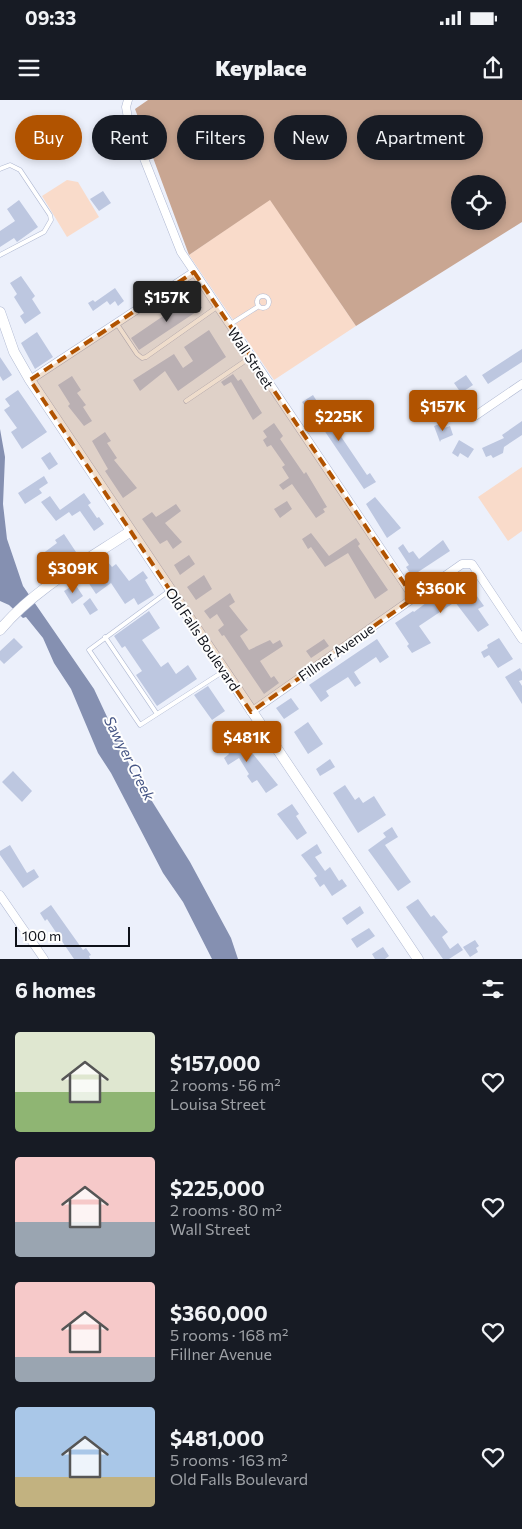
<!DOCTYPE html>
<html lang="en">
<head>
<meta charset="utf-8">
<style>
  :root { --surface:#171b24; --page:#242831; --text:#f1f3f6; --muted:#9ea1a6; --accent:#b15300 }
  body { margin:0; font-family:Commissioner,sans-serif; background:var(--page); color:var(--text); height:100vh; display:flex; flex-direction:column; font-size:19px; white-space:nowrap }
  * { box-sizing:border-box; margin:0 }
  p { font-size:16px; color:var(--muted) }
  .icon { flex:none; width:28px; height:28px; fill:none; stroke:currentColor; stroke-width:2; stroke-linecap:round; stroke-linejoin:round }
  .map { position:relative; height:859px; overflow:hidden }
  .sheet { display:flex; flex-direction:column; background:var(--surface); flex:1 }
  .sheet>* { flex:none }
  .top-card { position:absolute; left:15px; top:15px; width:492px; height:45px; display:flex; gap:10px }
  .buttons { position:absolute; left:451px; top:75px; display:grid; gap:10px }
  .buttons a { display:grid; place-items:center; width:55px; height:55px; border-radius:50%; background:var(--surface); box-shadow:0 2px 8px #0003; font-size:25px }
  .scale { position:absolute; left:15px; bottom:12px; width:115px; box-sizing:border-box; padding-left:5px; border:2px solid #0e1119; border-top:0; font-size:14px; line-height:18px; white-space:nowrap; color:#0e1119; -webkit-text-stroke:4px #fefefe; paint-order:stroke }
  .price { position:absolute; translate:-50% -42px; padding:0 11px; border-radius:5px; background:var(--accent); color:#fff; font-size:16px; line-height:32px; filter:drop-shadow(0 1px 2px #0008) }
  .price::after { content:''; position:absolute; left:50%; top:30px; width:15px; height:11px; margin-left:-8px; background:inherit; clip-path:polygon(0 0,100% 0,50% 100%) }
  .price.selected { background:#222; color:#fff }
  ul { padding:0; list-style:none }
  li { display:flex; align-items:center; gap:15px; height:125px; padding:0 15px }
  li span { display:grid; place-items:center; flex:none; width:140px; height:100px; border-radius:5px; color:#555 }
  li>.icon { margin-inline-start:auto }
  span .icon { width:60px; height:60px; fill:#fffc; stroke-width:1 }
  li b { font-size:21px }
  h2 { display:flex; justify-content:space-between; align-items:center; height:60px; padding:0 15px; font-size:21px }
  .chip { padding:0 18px; border-radius:22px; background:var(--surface); box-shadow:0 2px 8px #0003; font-size:18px; line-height:45px }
  .chip.selected { background:var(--accent); color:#fff }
  .status { display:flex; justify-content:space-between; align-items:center; height:35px; padding:0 25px; background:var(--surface); direction:ltr }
  .status svg { height:14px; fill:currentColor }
  header { display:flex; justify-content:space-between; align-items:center; height:65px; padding:0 15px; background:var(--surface); font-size:22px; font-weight:800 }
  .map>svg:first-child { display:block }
  .green { fill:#f9dbca }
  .forest { fill:#c9a692; fill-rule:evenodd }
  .water { fill:#8590b1 }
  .building { fill:#bdc7e0 }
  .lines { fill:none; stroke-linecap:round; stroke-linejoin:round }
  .service-casing { stroke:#b0b9d2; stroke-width:5 }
  .minor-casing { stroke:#b0b9d2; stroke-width:9 }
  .tertiary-casing { stroke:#b0b9d2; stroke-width:11 }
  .service { stroke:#fff; stroke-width:4 }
  .minor { stroke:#fff; stroke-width:8 }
  .tertiary { stroke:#fff; stroke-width:10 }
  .marked { fill:#b15300; fill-opacity:0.2; stroke:#b15300; stroke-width:4; stroke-dasharray:10 6; stroke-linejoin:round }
  .labels { text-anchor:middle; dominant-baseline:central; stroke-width:4; stroke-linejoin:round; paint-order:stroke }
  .street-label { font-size:14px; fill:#0e1119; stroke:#fefefe }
  .water-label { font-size:15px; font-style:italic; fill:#445484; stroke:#fefefe }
</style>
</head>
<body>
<div class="status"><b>09:33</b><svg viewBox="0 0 49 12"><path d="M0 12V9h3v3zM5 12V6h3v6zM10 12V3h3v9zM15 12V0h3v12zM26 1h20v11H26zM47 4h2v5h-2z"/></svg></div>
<header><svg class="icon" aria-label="menu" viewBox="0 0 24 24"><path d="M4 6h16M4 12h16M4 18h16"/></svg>Keyplace<svg class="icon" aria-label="share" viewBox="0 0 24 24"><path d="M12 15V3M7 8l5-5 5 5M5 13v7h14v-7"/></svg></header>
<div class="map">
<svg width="522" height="859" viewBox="0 0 522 859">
  <rect width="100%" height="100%" fill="#ecf0fb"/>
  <path class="green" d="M67 80 78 82 99 117 67 137 42 96Z
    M270 99 356 226 274 280 189 155Z
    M522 367V431L508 441 478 397Z"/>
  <path class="forest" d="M148 0H522V122L356 226 270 100 189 155 135 9ZM460 84H498V121H460Z"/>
  <path class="water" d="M0 329 5 357 3 404 7 439 23 486 94 589 130 666 190 762 231 838 238 859H212L183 802 163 773 111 673 98 653 71 589 54 563 43 538 26 517 23 518 9 505 0 501Z"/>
  <path class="building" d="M103 91 111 103 99 111 90 99Z
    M19 100 38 127 17 142 14 138 0 147V131L15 121 7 109Z
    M21 176 35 196 32 199 41 213 25 224 20 216 24 213 14 197 17 194 10 183Z
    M115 188 124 201 118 206 115 201 110 205 107 201 93 211 88 203 93 200 95 202Z
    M194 195 202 208 139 250 131 238Z
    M209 230 226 257 178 291 165 271 140 291 133 280 174 254 183 268 193 261 184 247Z
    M37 232 53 257 35 269 21 243Z
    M522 249V262L488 284 482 275Z
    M0 257 12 275 3 281 0 276Z
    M233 274 238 281 241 279 262 313 253 320 231 282 224 286 221 282Z
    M466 275 473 285 461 293 454 283Z
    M72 276 81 290 77 293 86 305 83 307 92 321 84 326 68 306 70 304 58 285Z
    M18 290 47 332 22 349 11 332 17 328 4 310 10 306 5 299Z
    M435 294 452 298 448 312 436 309 438 301 434 300Z
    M313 295 334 329 342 324 346 330 340 334 342 338 367 375 370 373 376 382 364 389 311 311 309 312 302 302Z
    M522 321V335L504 347 503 353 493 358 491 355 486 357 482 348 504 338 502 335Z
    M274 323 283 336 280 339 304 374 306 372 327 407 323 409 325 412 316 418 292 384 283 390 279 385 289 378 282 367 285 365 271 345 267 347 263 340 267 337 263 331Z
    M442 323 444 328 450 326 453 335 441 340 440 342 434 326Z
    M105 332 111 341 107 343 117 358 114 360 137 388 123 398 105 371 108 369 92 341Z
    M459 340 474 349 468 358 460 353 458 357 452 353Z
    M50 352 58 364 49 370 41 358Z
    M44 376 48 383 39 389 42 393 25 404 18 393Z
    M84 393 91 403 88 405 97 418 99 417 104 424 94 431 80 411 72 416 69 412 56 421 41 402 50 396 60 410Z
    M375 397 401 428 387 438 366 404Z
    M287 401 292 409 280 418 274 409Z
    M176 404 181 411 165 423 182 442 173 449 167 440 160 444 142 419 152 412 156 417Z
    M311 433 329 456 356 438 360 444 358 446 388 490 375 499 348 453 325 467 311 447 308 449 302 439Z
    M64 434 76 452 51 467 49 464 45 467 38 457 57 443 55 440Z
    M443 440 450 451 412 476 406 467 409 465 398 448 403 444 409 453 413 451 419 459Z
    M189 455 195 464 180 475 174 465Z
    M107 461 112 467 116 464 129 481 143 471 148 478 145 480 154 495 138 505 134 498 125 504 111 483 96 494 84 476Z
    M204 475 212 489 196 500 187 487Z
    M464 478 484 506 478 509 489 525 478 532 455 502 419 526 431 543 412 553 407 546 409 544 395 523 413 511 414 512 443 490 447 495 459 487 456 484Z
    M75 484 83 496 72 504 64 491Z
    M230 493 235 502 229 506 248 530 240 536 249 550 270 540 273 544 280 540 283 546 260 561 271 578 274 576 279 583 264 594 224 535 222 536 218 530 224 525 217 514 210 519 204 511Z
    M90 498 98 510 90 515 83 504Z
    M149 511 160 528 142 540 161 567 168 562 176 574 188 565 197 579 157 606 136 575 142 571 125 546 122 548 114 536Z
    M14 538 23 547 4 564 0 560V551Z
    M499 538 513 559 498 568 489 555 484 558 481 552 488 548 487 545Z
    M324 539 329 546 311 558 306 551Z
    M377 539 389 557 380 563 376 557 354 572 361 583 355 587 348 577 326 591 329 596 321 602 309 585Z
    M520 568 522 572V580L519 581 522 586V604L505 577Z
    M208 586 225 611 212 620 194 595Z
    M291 598 299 609 284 619 276 608Z
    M308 622 323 644 308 654 294 632Z
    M229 630 240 651 243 649 245 652 249 649 278 685 266 693 257 680 252 683 247 676 249 674 239 658 228 665 224 658 229 654 218 637Z
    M330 659 335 667 320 676 316 669Z
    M13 671 32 691 22 702 2 682Z
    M345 685 355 700 359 697 363 703 374 696 386 715 358 733 333 693Z
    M292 704 299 714 296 716 307 733 297 740 277 714Z
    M392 727 398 737 385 745 411 782 398 791 368 750 386 737 383 733Z
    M317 744 322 753 315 757 325 771 330 767 339 781 342 779 347 786 332 796 324 784 320 787 314 778 317 776 301 755Z
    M10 745 27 773 34 769 39 777 23 788 0 755V751Z
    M418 799 431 817 434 815 448 832 442 837 450 849 458 843 463 850 449 859H443L406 807Z
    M51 805 83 850 86 848 91 855 89 856 90 859H74L47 819 45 821 40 813Z
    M360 806 364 813 347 825 342 818Z
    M369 828 375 836 357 848 351 839Z
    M475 840 479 846 476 848 478 852 470 857 463 847Z
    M383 847 389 856 385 859H375L372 854Z"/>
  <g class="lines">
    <g class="service-casing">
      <path id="service" d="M0 69 10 65 20 70 50 115 51 120 44 132 0 155
        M257 202a6 6 0 1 1 12 0a6 6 0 1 1-12 0Z
        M117 224 137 254 142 258 146 257 217 207
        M229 225 259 206
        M186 301 251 257
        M169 491 89 550 140 625 224 571
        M105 537 157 614"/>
    </g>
    <g class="minor-casing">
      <path id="minor" d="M128 0 126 7 128 18 181 152 414 498
        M30 280 194 172
        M475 316 522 284
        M251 612 462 464H472L522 539
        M0 795 44 859"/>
    </g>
    <g class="tertiary-casing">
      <path id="tertiary" d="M0 212 14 252 30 280 418 859
        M0 530C35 488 86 461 131 431"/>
    </g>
    <use href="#service" class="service"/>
    <use href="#minor" class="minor"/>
    <use href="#tertiary" class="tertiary"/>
  </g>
  <path class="marked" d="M194 172 414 498 251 612 30 280Z"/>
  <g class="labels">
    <g class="street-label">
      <text transform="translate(251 258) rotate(56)">Wall Street</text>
      <text transform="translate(203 539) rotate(56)">Old Falls Boulevard</text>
      <text transform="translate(336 552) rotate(-35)">Fillner Avenue</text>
    </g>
    <g class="water-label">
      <text transform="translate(130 658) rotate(63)">Sawyer Creek</text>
    </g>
  </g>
</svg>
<div class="buttons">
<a><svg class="icon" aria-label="locate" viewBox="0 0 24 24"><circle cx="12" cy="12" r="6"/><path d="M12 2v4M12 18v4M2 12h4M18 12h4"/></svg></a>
</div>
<div class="scale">100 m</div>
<b class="price selected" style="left:167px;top:223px">$157K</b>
<b class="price" style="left:443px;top:332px">$157K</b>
<b class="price" style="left:339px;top:342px">$225K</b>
<b class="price" style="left:73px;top:494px">$309K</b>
<b class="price" style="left:441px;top:514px">$360K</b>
<b class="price" style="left:247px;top:663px">$481K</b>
<div class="top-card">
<a class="chip selected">Buy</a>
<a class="chip">Rent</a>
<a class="chip">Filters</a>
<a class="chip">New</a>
<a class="chip">Apartment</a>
</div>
</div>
<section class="sheet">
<h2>6 homes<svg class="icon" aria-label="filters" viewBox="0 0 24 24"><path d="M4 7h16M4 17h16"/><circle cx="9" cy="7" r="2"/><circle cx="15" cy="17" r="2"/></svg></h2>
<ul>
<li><span style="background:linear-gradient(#dfe7d0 60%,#8fb573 0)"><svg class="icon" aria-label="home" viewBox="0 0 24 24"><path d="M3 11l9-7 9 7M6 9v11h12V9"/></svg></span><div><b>$157,000</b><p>2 rooms · 56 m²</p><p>Louisa Street</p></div><svg class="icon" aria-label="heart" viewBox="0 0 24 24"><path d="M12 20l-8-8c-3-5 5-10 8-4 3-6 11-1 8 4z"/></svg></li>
<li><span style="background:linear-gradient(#f6c9c9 65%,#9aa5b1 0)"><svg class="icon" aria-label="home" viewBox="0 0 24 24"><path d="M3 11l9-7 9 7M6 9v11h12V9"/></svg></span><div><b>$225,000</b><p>2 rooms · 80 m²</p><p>Wall Street</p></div><svg class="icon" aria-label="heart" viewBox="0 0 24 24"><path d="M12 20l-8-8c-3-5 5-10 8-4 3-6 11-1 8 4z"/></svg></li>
<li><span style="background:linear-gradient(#f6c9c9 75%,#9aa5b1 0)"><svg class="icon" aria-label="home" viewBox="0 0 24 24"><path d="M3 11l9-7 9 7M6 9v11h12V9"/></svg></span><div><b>$360,000</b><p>5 rooms · 168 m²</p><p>Fillner Avenue</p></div><svg class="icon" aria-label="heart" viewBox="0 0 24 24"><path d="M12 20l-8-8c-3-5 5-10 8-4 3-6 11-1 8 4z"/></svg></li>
<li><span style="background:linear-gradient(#a9c7e8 70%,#c2b280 0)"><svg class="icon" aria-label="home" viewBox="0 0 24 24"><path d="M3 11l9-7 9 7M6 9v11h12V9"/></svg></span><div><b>$481,000</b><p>5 rooms · 163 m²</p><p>Old Falls Boulevard</p></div><svg class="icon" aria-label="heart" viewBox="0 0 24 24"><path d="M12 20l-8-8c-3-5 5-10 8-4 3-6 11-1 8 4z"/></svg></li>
</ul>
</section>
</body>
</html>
